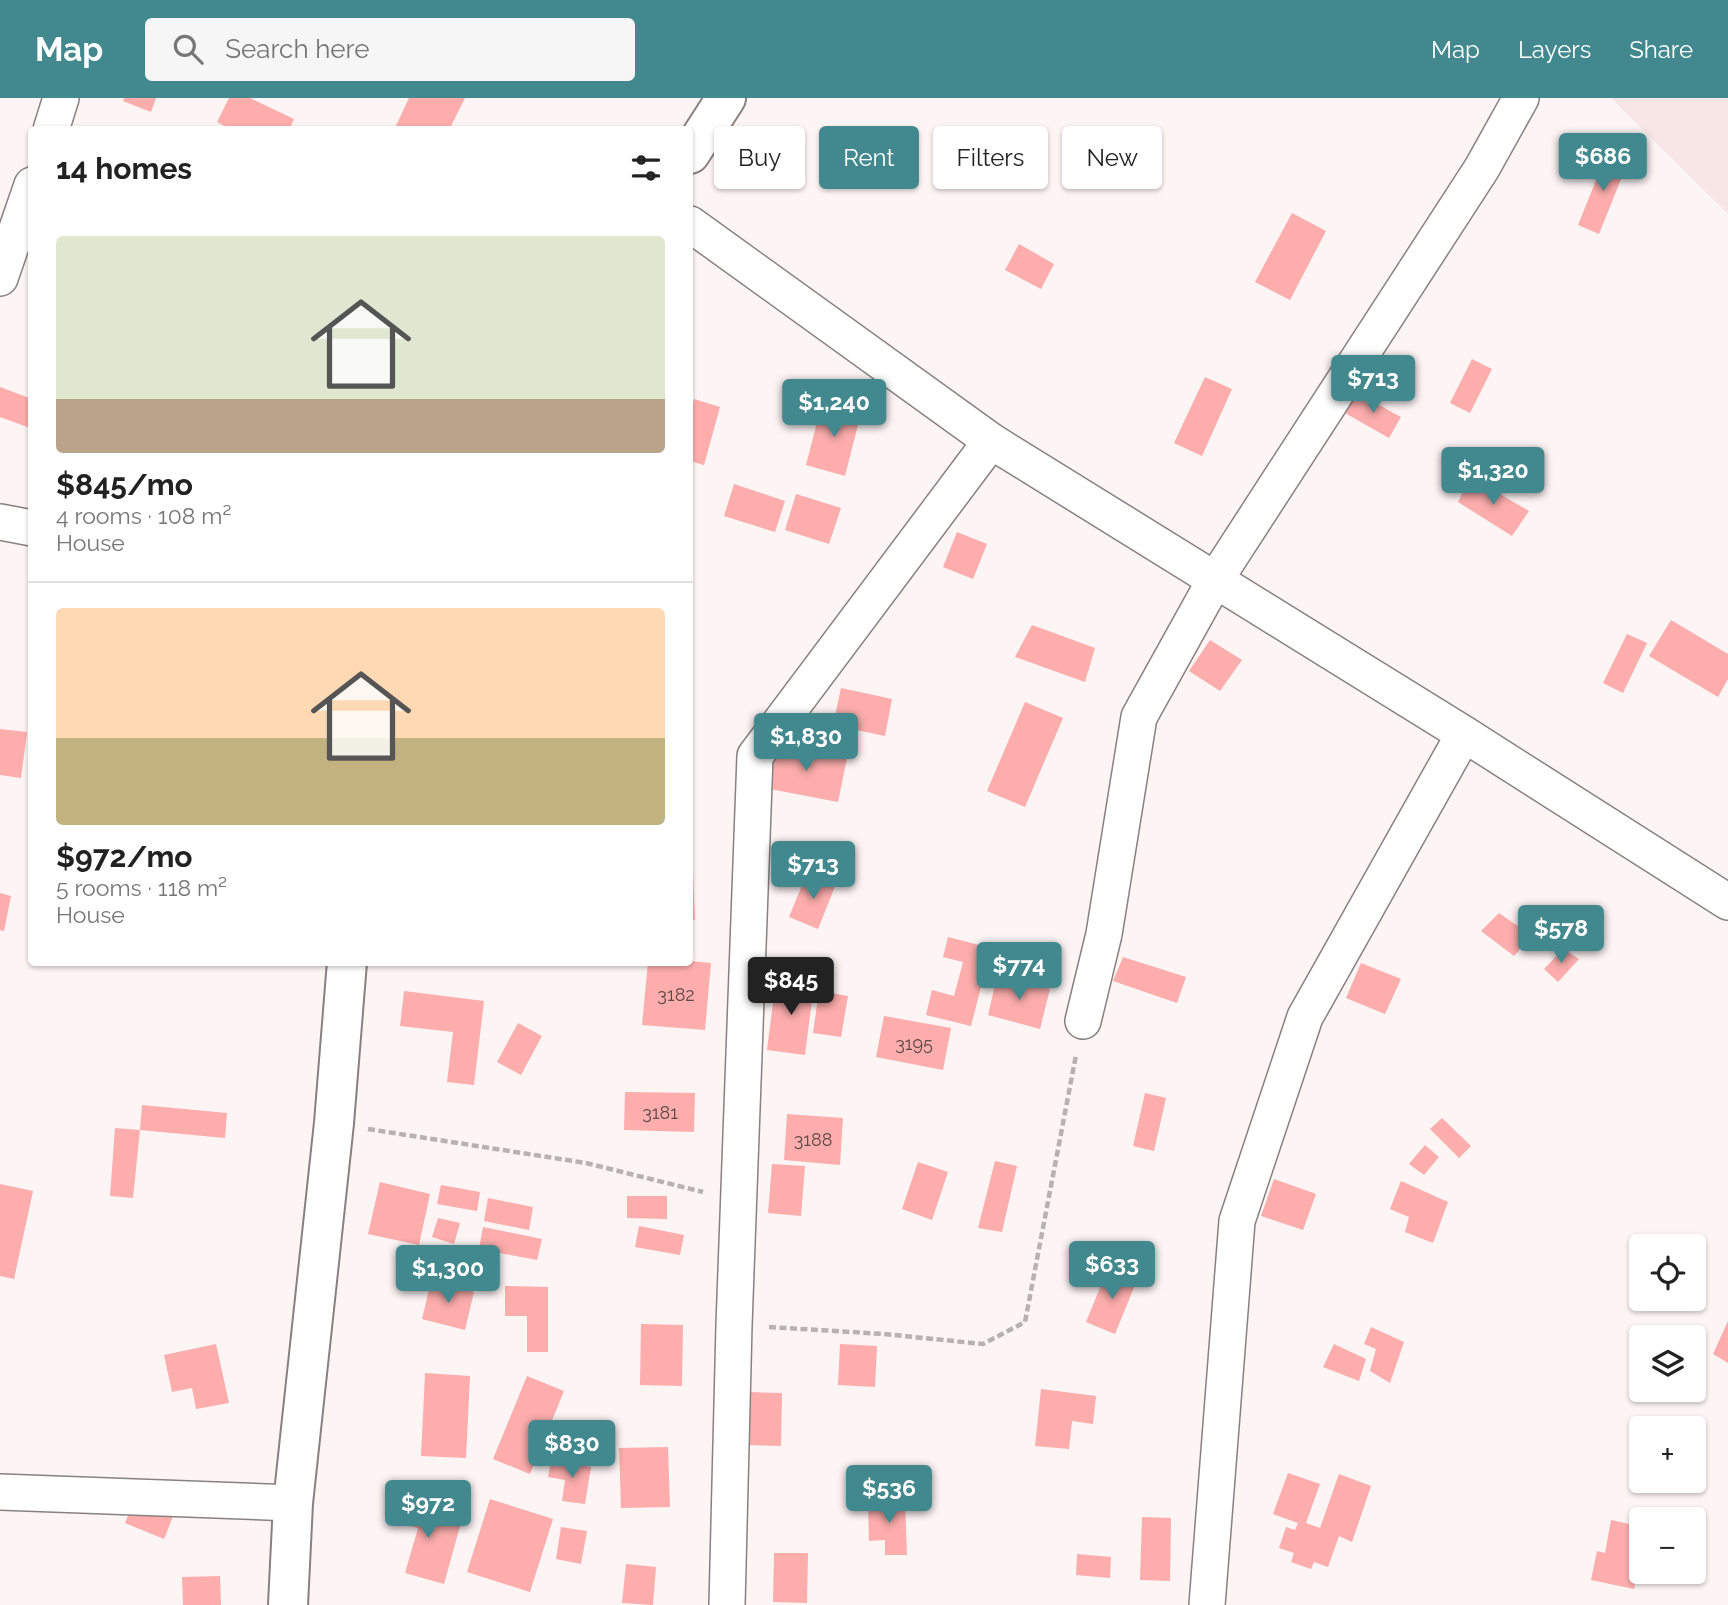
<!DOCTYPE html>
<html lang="en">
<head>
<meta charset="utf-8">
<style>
  :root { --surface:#fff; --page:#f6f6f6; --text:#222; --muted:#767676; --line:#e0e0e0; --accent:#42898f }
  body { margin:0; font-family:Raleway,sans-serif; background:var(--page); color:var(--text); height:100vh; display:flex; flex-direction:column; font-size:26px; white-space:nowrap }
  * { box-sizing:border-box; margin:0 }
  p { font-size:23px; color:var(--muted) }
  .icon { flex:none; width:38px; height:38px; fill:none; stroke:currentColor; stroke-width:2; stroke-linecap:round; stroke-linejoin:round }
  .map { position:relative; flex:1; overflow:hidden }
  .sheet { position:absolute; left:28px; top:28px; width:665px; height:840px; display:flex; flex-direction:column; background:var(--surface); border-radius:7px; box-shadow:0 2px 5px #0004 }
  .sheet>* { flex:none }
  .hud { position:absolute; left:714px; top:28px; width:665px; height:63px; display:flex; gap:14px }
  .fabs { position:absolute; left:1629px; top:1136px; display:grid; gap:14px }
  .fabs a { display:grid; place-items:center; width:77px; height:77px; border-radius:7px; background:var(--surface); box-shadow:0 2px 5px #0004; font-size:35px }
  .price { position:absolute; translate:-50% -60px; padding:0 16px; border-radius:7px; background:var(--accent); color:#fff; font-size:23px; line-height:46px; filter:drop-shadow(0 2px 4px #0008) }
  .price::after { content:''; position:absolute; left:50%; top:42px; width:21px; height:16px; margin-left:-10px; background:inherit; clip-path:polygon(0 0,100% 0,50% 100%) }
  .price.active { background:#222; color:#fff }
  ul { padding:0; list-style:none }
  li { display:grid; align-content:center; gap:14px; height:371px; padding:0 28px }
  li+li { border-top:2px solid var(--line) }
  li span { display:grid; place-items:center; height:217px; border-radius:7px; color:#555 }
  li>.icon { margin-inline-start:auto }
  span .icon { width:126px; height:126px; fill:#fffc; stroke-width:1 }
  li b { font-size:30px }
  h2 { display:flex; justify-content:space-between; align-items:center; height:84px; padding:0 28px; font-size:30px }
  .chip { padding:0 24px; border-radius:7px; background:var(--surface); box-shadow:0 2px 5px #0004; font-size:24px; line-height:63px }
  .chip.active { background:var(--accent); color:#fff }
  header { display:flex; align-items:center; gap:42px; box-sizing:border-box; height:98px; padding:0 35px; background:var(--accent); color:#fff }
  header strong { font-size:33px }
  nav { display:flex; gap:38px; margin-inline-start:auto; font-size:24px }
  .search { width:490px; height:63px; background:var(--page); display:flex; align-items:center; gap:18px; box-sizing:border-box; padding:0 24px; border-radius:7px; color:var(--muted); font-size:26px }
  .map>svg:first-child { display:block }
  .built { fill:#f7e6e5 }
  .building { fill:#fcadac }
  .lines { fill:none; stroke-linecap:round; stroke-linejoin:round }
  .street-casing { stroke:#898181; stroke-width:38 }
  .secondary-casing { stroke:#898181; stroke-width:42 }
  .path { stroke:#b8b1b1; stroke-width:4.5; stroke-dasharray:7 3.5; stroke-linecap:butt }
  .street { stroke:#fff; stroke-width:35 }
  .secondary { stroke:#fff; stroke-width:38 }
  .labels { text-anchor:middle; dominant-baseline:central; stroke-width:5; stroke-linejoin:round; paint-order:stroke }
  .number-label { font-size:18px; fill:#5e4848 }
</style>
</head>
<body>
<header>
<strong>Map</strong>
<div class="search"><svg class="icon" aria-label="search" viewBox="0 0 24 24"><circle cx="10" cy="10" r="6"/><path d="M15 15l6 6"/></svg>Search here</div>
<nav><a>Map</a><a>Layers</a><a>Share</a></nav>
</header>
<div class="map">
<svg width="1728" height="1507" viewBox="0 0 1728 1507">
  <rect width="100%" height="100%" fill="#fdf4f4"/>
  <path class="built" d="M1611 0H1728V116Z"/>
  <path class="building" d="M124 0H156L151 14 123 3Z
    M229 0H250L294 21 289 32H232L217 24Z
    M409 0H465L449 32H394Z
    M1607 55 1628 64 1599 136 1578 127Z
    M1292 115 1326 133 1290 202 1255 184Z
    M1019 146 1054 166 1041 191 1005 172Z
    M1472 261 1492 271 1470 315 1450 305Z
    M1205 279 1232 291 1202 358 1174 345Z
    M0 289 32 301 30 330 0 319Z
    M1357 295 1401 319 1389 340 1345 315Z
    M694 301 720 309 704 367 690 363V317Z
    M822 305 861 315 845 378 806 367Z
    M1470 379 1529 413 1512 438 1458 404Z
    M734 386 785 403 775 434 724 418Z
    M796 396 841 410 829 446 785 432Z
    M957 434 987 446 973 481 943 469Z
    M1671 522 1728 556V581L1718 599 1649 558Z
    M1032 527 1095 550 1085 584 1015 559Z
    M1627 536 1647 545 1623 595 1603 585Z
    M1210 542 1242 562 1220 593 1189 573Z
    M841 590 892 601 885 638 833 627Z
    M1025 604 1063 620 1025 709 987 693Z
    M0 631 27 634 21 680 0 677Z
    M774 646 847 660 838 704 765 690Z
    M690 748H692L695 822H690Z
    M807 775 836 786 818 831 789 819Z
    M0 795 11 798 4 833 0 832Z
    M1499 815 1532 838 1514 858 1481 833Z
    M948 839 991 850 971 928 926 917 932 892 954 898 963 864 943 859Z
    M1563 851 1579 861 1558 884 1544 871Z
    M1123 859 1186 879 1177 905 1113 883Z
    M690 863 711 865 705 932 642 927 648 864Z
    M1361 865 1401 881 1385 916 1346 900Z
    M997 878 1050 891 1040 931 988 917Z
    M776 881 814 886 805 957 767 952Z
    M404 893 484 903 474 987 447 984 453 934 400 928Z
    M819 893 848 898 841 939 813 935Z
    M884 918 951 930 943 972 876 959Z
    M518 925 542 938 521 977 497 964Z
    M625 994 695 995 694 1034 624 1032Z
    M1145 995 1166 1000 1154 1053 1133 1048Z
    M142 1007 227 1015 225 1040 140 1032Z
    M787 1016 843 1020 840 1067 784 1062Z
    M1442 1020 1471 1048 1459 1060 1430 1031Z
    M115 1030 140 1032 133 1100 110 1098Z
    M1425 1047 1439 1059 1424 1077 1409 1066Z
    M995 1063 1017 1068 1002 1134 978 1130Z
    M918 1064 948 1074 932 1122 902 1111Z
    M772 1066 805 1068 801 1118 768 1115Z
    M1274 1081 1316 1096 1303 1132 1261 1118Z
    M1401 1083 1448 1104 1433 1145 1405 1134 1409 1119 1390 1111Z
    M380 1084 430 1096 419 1147 368 1136Z
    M0 1086 33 1093 14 1181 0 1178Z
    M441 1087 480 1094 477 1113 437 1106Z
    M627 1098H667V1121L627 1120Z
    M488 1100 533 1109 529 1132 484 1123Z
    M438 1120 460 1125 454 1146 432 1139Z
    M639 1128 684 1137 680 1157 635 1149Z
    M483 1129 542 1141 537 1162 479 1151Z
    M426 1153H472V1178L426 1177Z
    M1108 1170 1137 1182 1115 1236 1086 1224Z
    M431 1183 474 1194 465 1232 422 1221Z
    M505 1188 548 1189V1254H527V1218H505Z
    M1728 1223V1265L1713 1256Z
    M641 1226 683 1227 682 1288 640 1287Z
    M1371 1229 1404 1244 1390 1285 1370 1273 1376 1251 1364 1246Z
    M216 1246 229 1305 196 1311 192 1290 172 1294 164 1257Z
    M840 1246 877 1248 875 1289 838 1287Z
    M1334 1246 1366 1261 1359 1283 1323 1269Z
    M425 1275 470 1278 466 1360 421 1358Z
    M527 1278 564 1293 530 1376 493 1361Z
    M1041 1291 1096 1298 1093 1326 1072 1323 1069 1351 1035 1348Z
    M749 1294 782 1295 781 1348 748 1347Z
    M1641 1342 1642 1382H1659L1656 1394 1629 1384Z
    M668 1349 670 1409 621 1410 619 1350Z
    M551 1362 591 1369 585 1406 562 1403 565 1382 548 1379Z
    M1288 1375 1320 1386 1306 1425 1320 1430 1339 1376 1371 1388 1352 1444 1339 1438 1328 1469 1314 1464 1311 1471 1291 1464 1294 1455 1279 1450 1286 1429 1295 1432 1298 1425 1273 1416Z
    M135 1400 174 1416 164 1441 125 1425Z
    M490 1401 553 1421 530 1494 467 1474Z
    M394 1402 462 1421 444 1486 405 1475 418 1430 388 1422Z
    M905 1402 907 1457H885V1442L869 1443 868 1403Z
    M1142 1419 1171 1420 1170 1483 1140 1482Z
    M1611 1422 1639 1428 1632 1463 1639 1466 1634 1491 1591 1482 1597 1453 1605 1455Z
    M561 1429 587 1433 581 1466 556 1461Z
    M774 1455H808L807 1505 773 1504Z
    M1077 1456 1111 1459 1110 1480 1076 1477Z
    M626 1466 656 1469 653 1507 622 1505Z
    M220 1478 221 1507H183L182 1479Z"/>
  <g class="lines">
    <g class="street-casing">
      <path id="street" d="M51 32 61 0
        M690 126 991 343 1464 636 1728 804
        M0 180 32 87
        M0 424 32 430
        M1083 923 1104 836 1139 619 1215 482 1482 70 1521 0
        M0 1394 293 1405
        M727 1507 734 1227 755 658 991 343
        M1207 1507 1237 1123 1305 919 1464 636"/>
    </g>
    <g class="secondary-casing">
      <path id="secondary" d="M690 56 726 0
        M288 1507 293 1405 334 1025 347 864"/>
    </g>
    <path class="path" d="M368 1031 586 1065 703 1094
      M769 1229 884 1236 983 1246 1025 1224 1076 957"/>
    <use href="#street" class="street"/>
    <use href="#secondary" class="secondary"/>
  </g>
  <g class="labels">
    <g class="number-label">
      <text x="676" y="896">3182</text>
      <text x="914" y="945">3195</text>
      <text x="660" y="1014">3181</text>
      <text x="813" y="1041">3188</text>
    </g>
  </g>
</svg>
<div class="fabs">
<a><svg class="icon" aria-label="locate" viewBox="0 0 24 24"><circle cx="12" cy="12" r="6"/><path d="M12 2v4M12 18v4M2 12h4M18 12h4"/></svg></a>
<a><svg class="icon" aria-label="layers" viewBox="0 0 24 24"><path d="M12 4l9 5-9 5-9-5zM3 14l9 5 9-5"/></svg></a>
<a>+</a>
<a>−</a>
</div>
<b class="price" style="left:1603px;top:95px">$686</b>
<b class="price" style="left:1373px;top:317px">$713</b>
<b class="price" style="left:834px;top:341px">$1,240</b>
<b class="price" style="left:1493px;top:409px">$1,320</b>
<b class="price" style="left:806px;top:675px">$1,830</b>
<b class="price" style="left:813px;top:803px">$713</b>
<b class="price" style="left:1561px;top:867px">$578</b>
<b class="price" style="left:1019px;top:904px">$774</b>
<b class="price active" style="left:791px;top:919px">$845</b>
<b class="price" style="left:1112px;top:1203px">$633</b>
<b class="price" style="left:448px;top:1207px">$1,300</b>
<b class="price" style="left:572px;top:1382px">$830</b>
<b class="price" style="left:889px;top:1427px">$536</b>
<b class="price" style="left:428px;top:1442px">$972</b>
<div class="hud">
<a class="chip">Buy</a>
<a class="chip active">Rent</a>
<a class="chip">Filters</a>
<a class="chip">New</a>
</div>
<section class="sheet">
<h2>14 homes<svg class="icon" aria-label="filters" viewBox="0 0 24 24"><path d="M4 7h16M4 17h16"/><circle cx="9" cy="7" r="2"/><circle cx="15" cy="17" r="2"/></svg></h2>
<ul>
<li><span style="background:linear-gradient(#dfe7d0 75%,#b9a48a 0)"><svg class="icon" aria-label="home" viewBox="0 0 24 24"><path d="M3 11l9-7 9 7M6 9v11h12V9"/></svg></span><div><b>$845/mo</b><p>4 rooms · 108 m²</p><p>House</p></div></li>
<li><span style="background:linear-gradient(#ffd9b3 60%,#c2b280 0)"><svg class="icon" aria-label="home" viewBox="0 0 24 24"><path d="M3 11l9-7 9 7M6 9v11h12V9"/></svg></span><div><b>$972/mo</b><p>5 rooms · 118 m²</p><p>House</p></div></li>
</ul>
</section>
</div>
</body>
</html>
